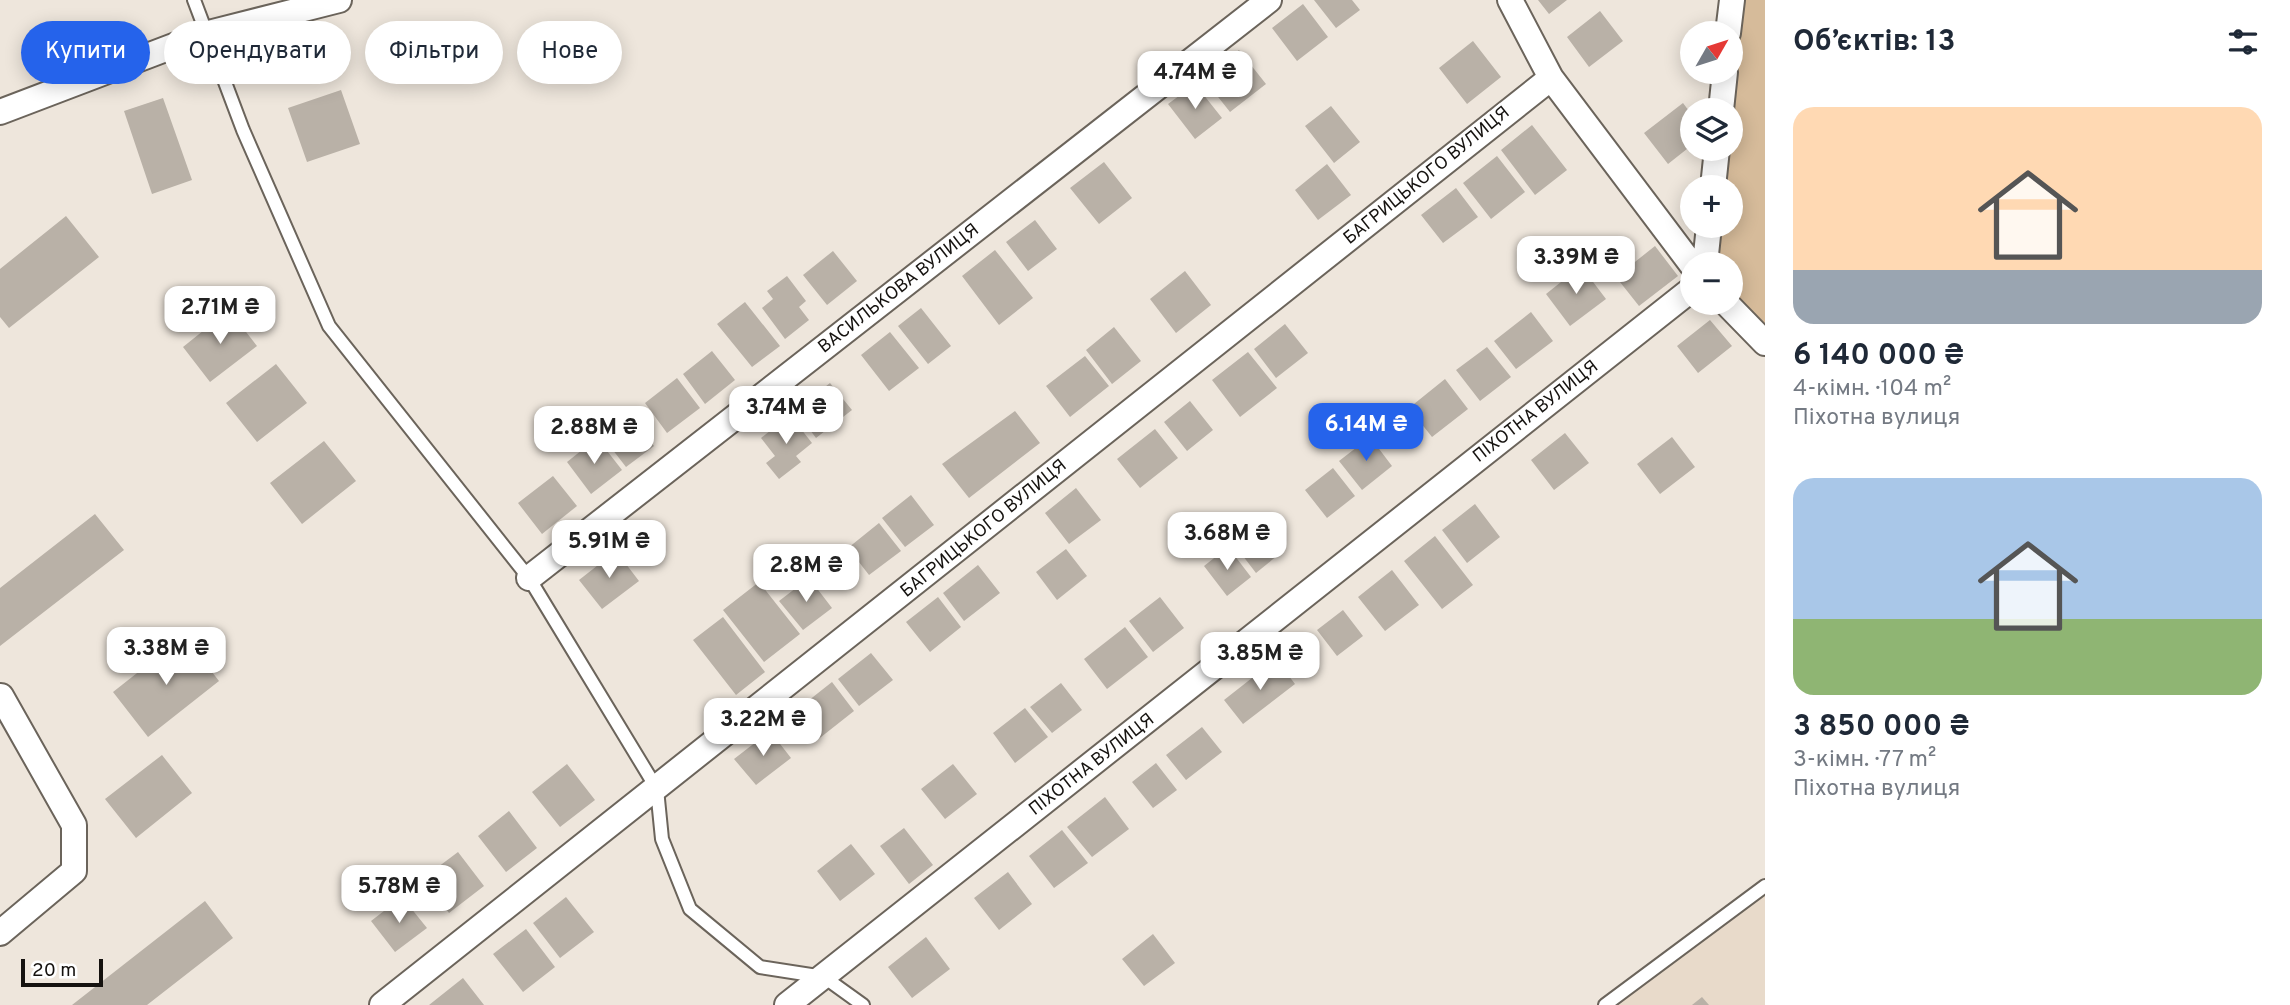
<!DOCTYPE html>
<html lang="uk">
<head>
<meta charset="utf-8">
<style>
  :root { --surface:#fff; --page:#f6f6f7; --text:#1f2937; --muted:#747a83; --accent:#2563eb }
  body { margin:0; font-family:Overpass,sans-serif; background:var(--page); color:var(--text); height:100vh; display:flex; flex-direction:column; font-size:26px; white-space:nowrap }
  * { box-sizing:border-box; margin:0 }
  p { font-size:23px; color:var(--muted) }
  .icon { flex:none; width:38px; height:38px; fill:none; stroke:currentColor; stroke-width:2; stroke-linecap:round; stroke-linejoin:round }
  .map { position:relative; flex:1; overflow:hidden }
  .side { display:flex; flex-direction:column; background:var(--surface); width:525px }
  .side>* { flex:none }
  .top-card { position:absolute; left:21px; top:21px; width:665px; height:63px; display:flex; gap:14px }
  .needle { width:46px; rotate:51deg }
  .tools { position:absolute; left:1680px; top:21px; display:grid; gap:14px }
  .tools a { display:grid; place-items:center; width:63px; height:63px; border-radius:50%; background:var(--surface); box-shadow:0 4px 18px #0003; font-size:35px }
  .scale { position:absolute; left:21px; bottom:18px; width:82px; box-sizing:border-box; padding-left:7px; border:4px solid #15120f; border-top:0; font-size:19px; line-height:24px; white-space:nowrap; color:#15120f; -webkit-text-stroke:5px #fff; paint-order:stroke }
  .price { position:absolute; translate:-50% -60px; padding:0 16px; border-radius:14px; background:#fff; color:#222; font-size:23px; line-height:46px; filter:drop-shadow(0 2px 4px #0008) }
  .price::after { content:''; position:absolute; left:50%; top:42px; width:21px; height:16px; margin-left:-10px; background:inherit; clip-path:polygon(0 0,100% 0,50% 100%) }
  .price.selected { background:var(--accent); color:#fff }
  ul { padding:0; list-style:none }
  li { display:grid; align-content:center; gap:14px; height:371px; padding:0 28px }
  li span { display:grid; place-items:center; height:217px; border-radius:21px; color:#555 }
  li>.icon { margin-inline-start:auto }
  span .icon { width:126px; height:126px; fill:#fffc; stroke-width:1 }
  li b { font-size:30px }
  h2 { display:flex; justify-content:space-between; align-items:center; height:84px; padding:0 28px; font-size:30px }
  .chip { padding:0 24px; border-radius:32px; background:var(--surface); box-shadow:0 4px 18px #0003; font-size:24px; line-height:63px }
  .chip.selected { background:var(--accent); color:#fff }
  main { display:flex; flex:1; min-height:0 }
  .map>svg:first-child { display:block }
  .built { fill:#e8daca }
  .green { fill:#d6bb9a }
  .building { fill:#b9b1a7 }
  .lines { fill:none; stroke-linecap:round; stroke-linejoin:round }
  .lane-casing { stroke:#6b645b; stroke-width:16 }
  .street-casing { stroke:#6b645b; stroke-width:28 }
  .lane { stroke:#fff; stroke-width:12 }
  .street { stroke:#fff; stroke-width:24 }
  .labels { text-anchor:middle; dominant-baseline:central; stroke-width:5; stroke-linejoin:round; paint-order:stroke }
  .street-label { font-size:18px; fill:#15120f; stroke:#fff }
</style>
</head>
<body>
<main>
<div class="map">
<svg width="1765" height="1005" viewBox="0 0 1765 1005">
  <rect width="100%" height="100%" fill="#eee6dc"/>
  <path class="built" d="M1765 886V1005H1605Z"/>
  <path class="green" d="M1732 0H1765V343L1731 303V264H1705L1709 226H1731V187H1713L1717 149H1731Z"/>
  <path class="building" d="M1314 0H1352L1360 10 1336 28Z
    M1538 0H1567L1549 14Z
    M1303 4 1328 37 1297 61 1272 28Z
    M1600 11 1623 41 1589 67 1567 37Z
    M1473 41 1501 77 1467 104 1439 68Z
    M1239 50 1266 84 1230 112 1203 78Z
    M1195 84 1222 118 1195 139 1168 104Z
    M341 90 360 144 307 162 288 108Z
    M163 98 192 180 152 194 124 111Z
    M1683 103 1692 115V145L1668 164 1644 133Z
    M1331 106 1360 142 1334 163 1305 126Z
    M1532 125 1567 170 1535 195 1501 150Z
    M1497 156 1525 192 1491 219 1463 183Z
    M1104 162 1132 198 1099 224 1070 188Z
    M1327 164 1351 195 1318 220 1295 190Z
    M1456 188 1478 217 1443 243 1421 215Z
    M66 216 99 257 9 328 0 317V269Z
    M1035 220 1057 249 1028 271 1006 242Z
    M1655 246 1678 276 1639 306 1616 277Z
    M995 250 1033 298 999 325 962 276Z
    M833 251 857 281 827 305 803 275Z
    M1581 266 1606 299 1570 326 1546 294Z
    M1185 271 1211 305 1176 333 1150 299Z
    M787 276 806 301 799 307 809 320 785 339 762 308 773 299 767 291Z
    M745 302 780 346 752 367 717 324Z
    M921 308 951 346 928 364 898 326Z
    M229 310 257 346 210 382 183 347Z
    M1531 312 1553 341 1516 369 1494 341Z
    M1710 320 1732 346 1698 373 1677 346Z
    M1285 324 1308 353 1276 378 1254 349Z
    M1114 327 1141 361 1112 384 1086 350Z
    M890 332 919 368 889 391 861 355Z
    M1487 347 1511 377 1480 401 1456 370Z
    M712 351 735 380 705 404 683 374Z
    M1248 352 1277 388 1240 417 1212 380Z
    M1085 356 1109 386 1070 417 1046 386Z
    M276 364 307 403 257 442 226 403Z
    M677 378 700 408 667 433 645 403Z
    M1445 379 1468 409 1432 437 1409 408Z
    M830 383 852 410 816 438 795 410Z
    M1190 401 1213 430 1187 451 1164 422Z
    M623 406 654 446 626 467 595 427Z
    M1015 411 1040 443 969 498 942 464Z
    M790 415 812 443 796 456 801 462 779 479 766 463 775 456 761 438Z
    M1155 429 1178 458 1140 488 1117 459Z
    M1565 433 1589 463 1554 490 1531 460Z
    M1370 437 1392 466 1362 490 1339 461Z
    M1672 437 1695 467 1660 494 1637 464Z
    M597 438 622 470 591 494 567 462Z
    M324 441 356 481 302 524 270 483Z
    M1333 468 1355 496 1327 518 1305 490Z
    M553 476 577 506 542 534 518 503Z
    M1076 488 1101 520 1069 544 1045 513Z
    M911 495 934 525 905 547 882 518Z
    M1475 504 1500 537 1467 563 1442 530Z
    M95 514 124 550 0 646V588Z
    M879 523 901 551 869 575 848 548Z
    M1255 526 1278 555 1256 573 1233 543Z
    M1435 536 1473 585 1442 609 1404 561Z
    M1228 547 1251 577 1227 596 1204 566Z
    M1066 549 1087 576 1057 600 1036 572Z
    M616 551 639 581 602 609 579 580Z
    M978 565 1000 593 964 621 943 593Z
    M1392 570 1419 605 1385 631 1358 597Z
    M809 578 832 608 803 630 779 601Z
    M759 582 800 634 764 662 723 610Z
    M938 597 961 627 930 652 906 622Z
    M1160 597 1184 628 1153 652 1129 621Z
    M1343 610 1363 636 1337 656 1317 630Z
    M723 617 765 672 736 695 693 640Z
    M1125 627 1148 657 1107 689 1084 659Z
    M184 636 219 681 148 737 113 692Z
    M871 653 893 680 859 706 838 679Z
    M1276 659 1295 684 1243 724 1224 700Z
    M832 682 854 711 816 741 794 712Z
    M1061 683 1082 710 1052 733 1030 707Z
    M1025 708 1048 737 1015 763 993 733Z
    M1202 727 1222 752 1186 780 1166 755Z
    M770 731 791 758 756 785 734 759Z
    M162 755 192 793 136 838 105 799Z
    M1156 763 1177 790 1153 808 1132 782Z
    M567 764 595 800 560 827 532 792Z
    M953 764 977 794 945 819 921 789Z
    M1105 797 1129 829 1092 857 1067 827Z
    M509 811 537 848 506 872 478 836Z
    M904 828 933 865 909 884 880 846Z
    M1062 830 1088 863 1054 888 1029 856Z
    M851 844 875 874 840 901 817 871Z
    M458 852 484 886 449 913 422 879Z
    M1008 872 1032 904 999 930 974 898Z
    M402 897 427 928 395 952 371 921Z
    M566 897 594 932 560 958 533 923Z
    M205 901 233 938 147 1005H72Z
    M526 929 555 967 523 992 493 954Z
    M1153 934 1175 963 1144 986 1122 959Z
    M926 937 950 969 912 998 888 967Z
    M463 978 484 1005H429Z
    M1702 997 1709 1005H1692Z"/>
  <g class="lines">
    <g class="lane-casing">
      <path id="lane" d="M194 0 243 130 329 326 529 578 657 789 662 839 690 909 760 967 824 977 863 1005
        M1605 1005 1765 886"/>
    </g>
    <g class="street-casing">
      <path id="street" d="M1510 0 1551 78 1692 265
        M1728 33 1732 0
        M1721 110 1725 72
        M0 112 205 34 339 0
        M1713 187 1717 149
        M1705 264 1709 226
        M1726 303 1765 343
        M529 578 1269 0
        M0 933 74 871V825L1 696
        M382 1005 1551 78
        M787 1005 1692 289"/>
    </g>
    <use href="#lane" class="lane"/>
    <use href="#street" class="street"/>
  </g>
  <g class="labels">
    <g class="street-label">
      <text transform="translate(1427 176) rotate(-39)">БАГРИЦЬКОГО ВУЛИЦЯ</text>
      <text transform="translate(899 289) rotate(-38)">ВАСИЛЬКОВА ВУЛИЦЯ</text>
      <text transform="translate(1536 412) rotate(-38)">ПІХОТНА ВУЛИЦЯ</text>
      <text transform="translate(984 529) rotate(-39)">БАГРИЦЬКОГО ВУЛИЦЯ</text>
      <text transform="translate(1092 765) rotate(-38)">ПІХОТНА ВУЛИЦЯ</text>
    </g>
  </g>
</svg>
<div class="tools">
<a><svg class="needle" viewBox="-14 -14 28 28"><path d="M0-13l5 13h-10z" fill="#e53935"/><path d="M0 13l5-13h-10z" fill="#747a83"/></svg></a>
<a><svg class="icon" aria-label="layers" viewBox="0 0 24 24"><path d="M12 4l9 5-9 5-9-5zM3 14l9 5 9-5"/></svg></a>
<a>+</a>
<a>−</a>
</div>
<div class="scale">20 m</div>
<b class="price" style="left:1195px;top:111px">4.74M ₴</b>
<b class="price" style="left:1576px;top:296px">3.39M ₴</b>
<b class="price" style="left:220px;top:346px">2.71M ₴</b>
<b class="price" style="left:786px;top:446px">3.74M ₴</b>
<b class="price selected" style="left:1366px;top:463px">6.14M ₴</b>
<b class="price" style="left:594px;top:466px">2.88M ₴</b>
<b class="price" style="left:1227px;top:572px">3.68M ₴</b>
<b class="price" style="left:609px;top:580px">5.91M ₴</b>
<b class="price" style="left:806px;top:604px">2.8M ₴</b>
<b class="price" style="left:166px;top:687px">3.38M ₴</b>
<b class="price" style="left:1260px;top:692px">3.85M ₴</b>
<b class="price" style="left:763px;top:758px">3.22M ₴</b>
<b class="price" style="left:399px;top:925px">5.78M ₴</b>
<div class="top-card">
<a class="chip selected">Купити</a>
<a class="chip">Орендувати</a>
<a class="chip">Фільтри</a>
<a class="chip">Нове</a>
</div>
</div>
<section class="side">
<h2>Об’єктів: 13<svg class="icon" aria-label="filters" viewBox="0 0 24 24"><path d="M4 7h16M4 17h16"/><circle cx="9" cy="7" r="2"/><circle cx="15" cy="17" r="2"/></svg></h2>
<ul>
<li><span style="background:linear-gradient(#ffd9b3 75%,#9aa5b1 0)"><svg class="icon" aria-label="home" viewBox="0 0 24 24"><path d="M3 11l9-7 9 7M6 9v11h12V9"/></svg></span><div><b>6 140 000 ₴</b><p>4-кімн. · 104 m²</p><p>Піхотна вулиця</p></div></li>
<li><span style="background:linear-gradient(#a9c7e8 65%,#8fb573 0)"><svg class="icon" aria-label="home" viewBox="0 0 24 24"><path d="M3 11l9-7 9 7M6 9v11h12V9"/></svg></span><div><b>3 850 000 ₴</b><p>3-кімн. · 77 m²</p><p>Піхотна вулиця</p></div></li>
</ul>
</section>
</main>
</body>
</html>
